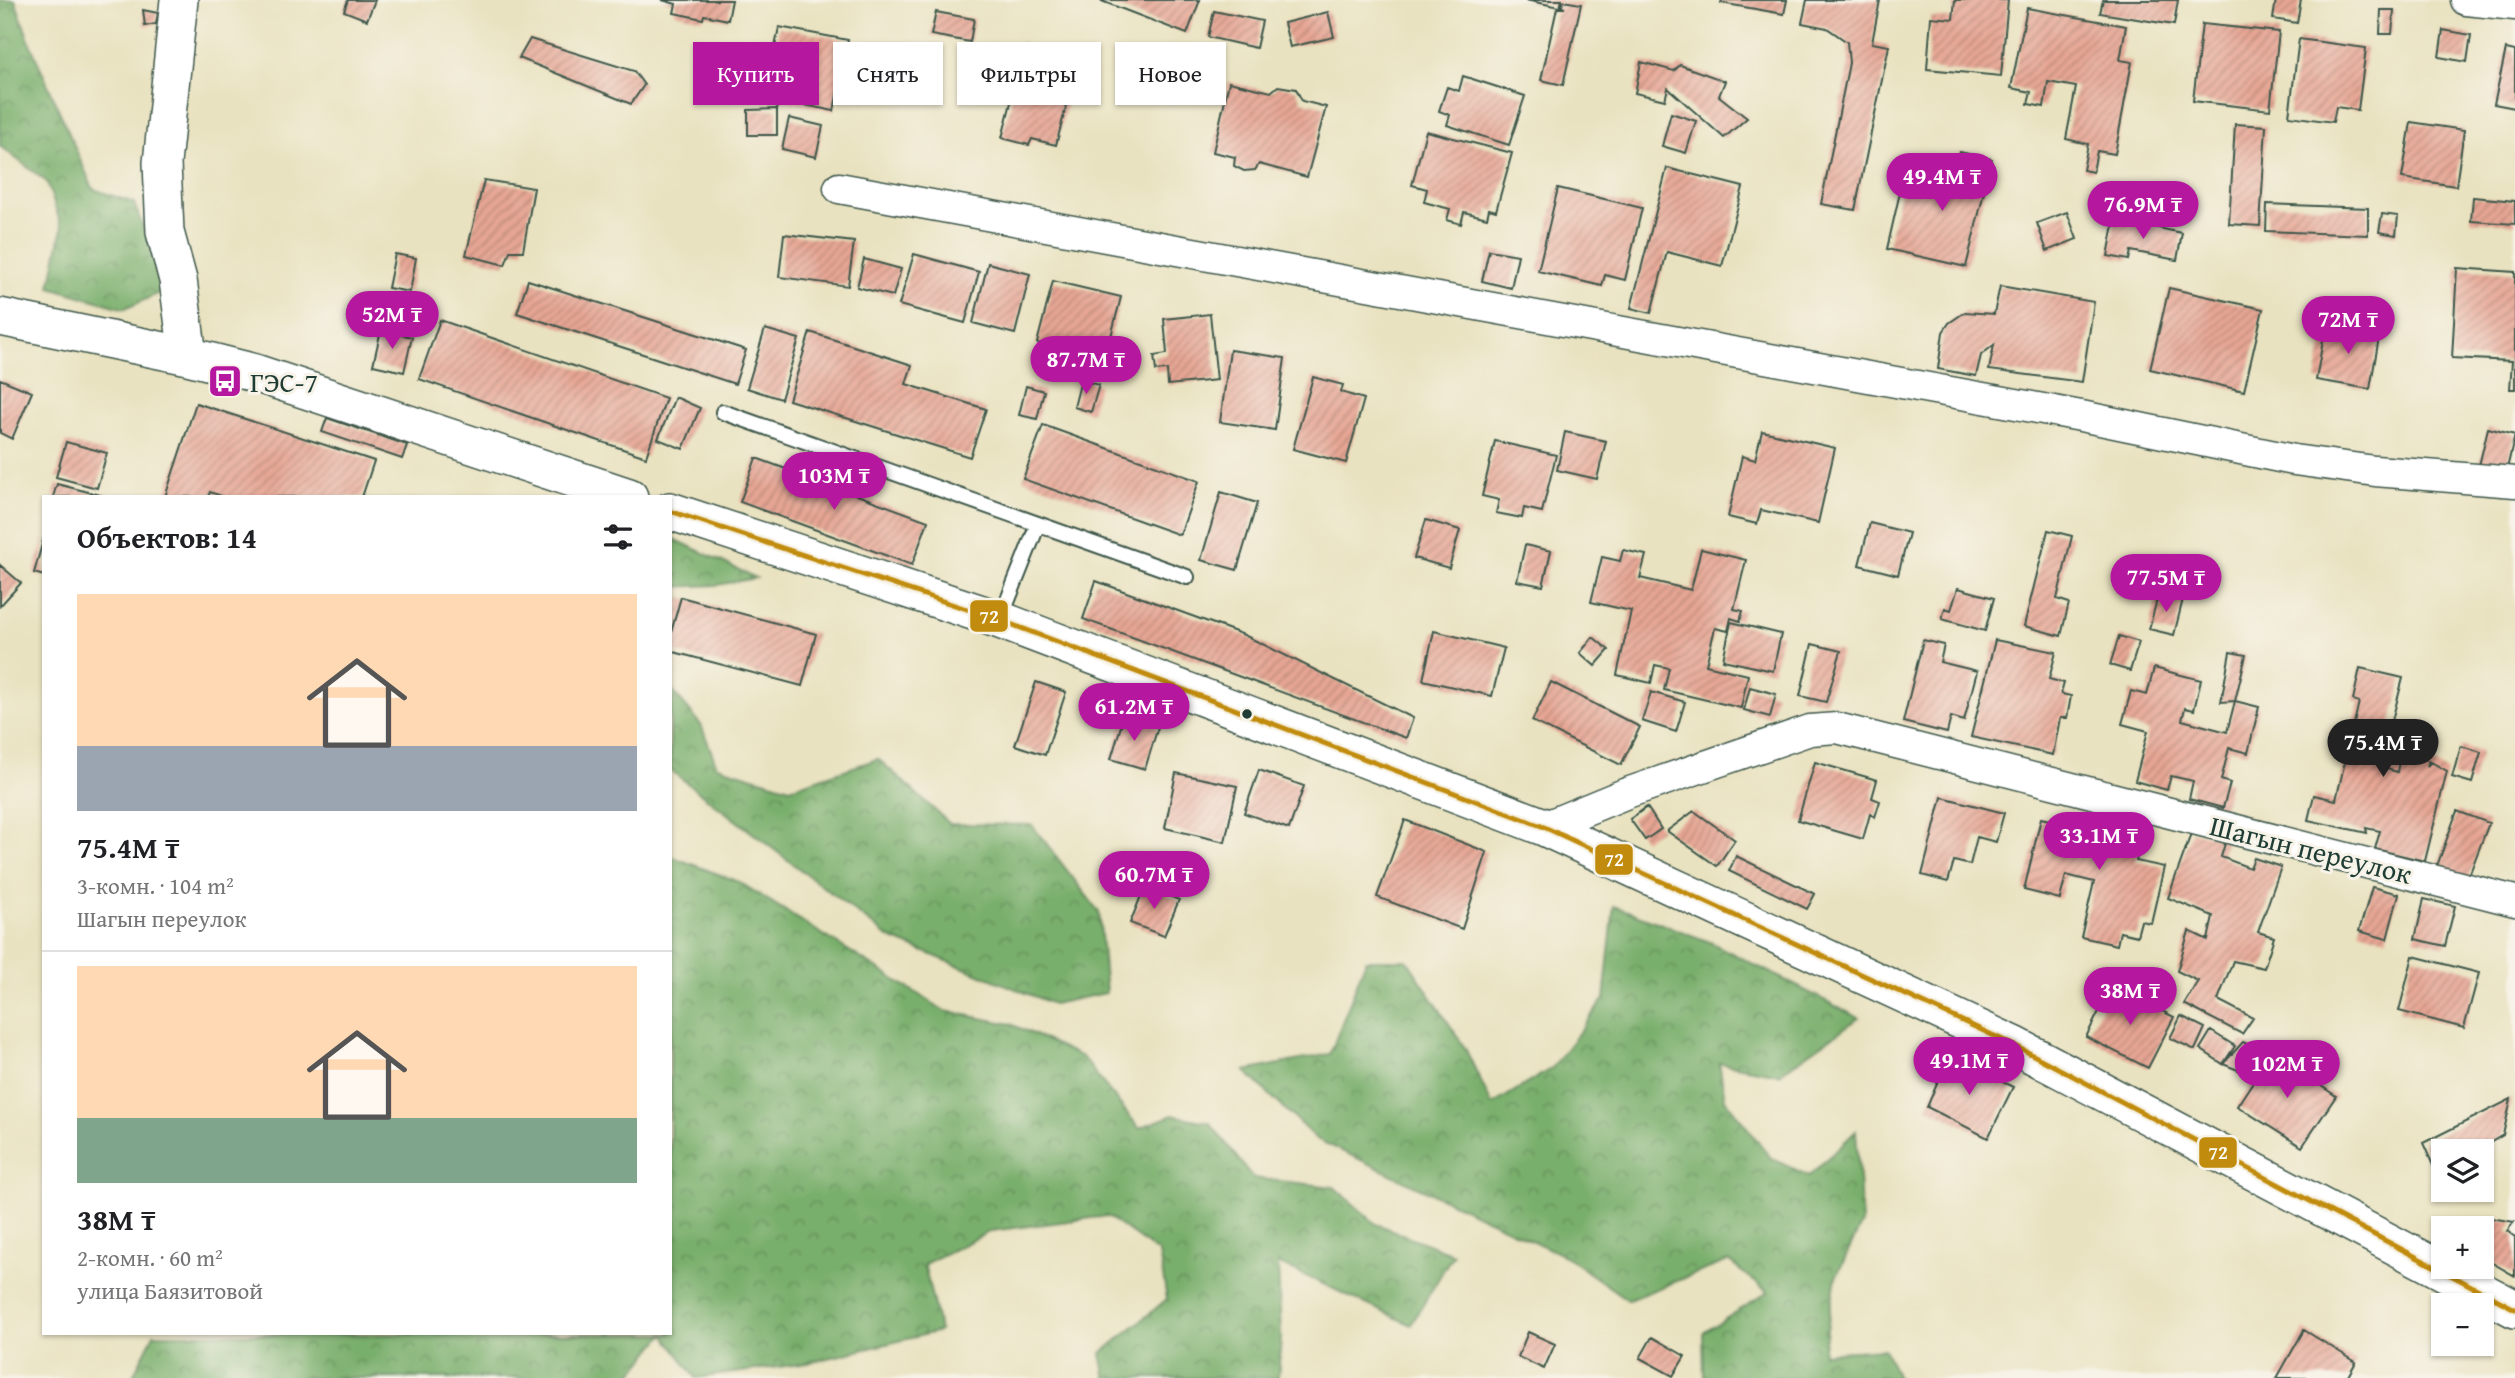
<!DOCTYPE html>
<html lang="ru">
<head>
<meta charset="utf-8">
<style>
  :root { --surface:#fff; --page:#f6f6f6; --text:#202124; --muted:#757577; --line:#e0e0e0; --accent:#b5179e }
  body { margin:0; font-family:"Gentium Book Plus",serif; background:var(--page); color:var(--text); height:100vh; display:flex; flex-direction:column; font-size:26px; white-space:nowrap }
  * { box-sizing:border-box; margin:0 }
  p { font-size:23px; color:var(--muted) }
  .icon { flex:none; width:38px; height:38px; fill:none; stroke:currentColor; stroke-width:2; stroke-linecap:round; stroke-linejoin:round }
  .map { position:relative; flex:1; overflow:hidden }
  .side { position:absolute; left:42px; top:495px; width:630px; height:840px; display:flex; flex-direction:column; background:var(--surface); border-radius:0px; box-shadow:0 2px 5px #0004 }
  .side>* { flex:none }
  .banner { position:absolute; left:693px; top:42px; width:665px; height:63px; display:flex; gap:14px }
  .buttons { position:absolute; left:2431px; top:1139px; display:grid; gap:14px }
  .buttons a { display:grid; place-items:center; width:63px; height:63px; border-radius:0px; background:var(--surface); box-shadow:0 2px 5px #0004; font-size:35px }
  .price { position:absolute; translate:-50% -60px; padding:0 16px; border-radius:24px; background:var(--accent); color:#fff; font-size:23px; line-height:46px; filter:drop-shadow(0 2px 4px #0008) }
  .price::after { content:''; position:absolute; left:50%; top:42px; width:21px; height:16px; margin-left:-10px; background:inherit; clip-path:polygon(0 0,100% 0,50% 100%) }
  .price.selected { background:#222; color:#fff }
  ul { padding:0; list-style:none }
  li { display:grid; align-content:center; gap:14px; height:371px; padding:0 35px }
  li+li { border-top:2px solid var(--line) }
  li span { display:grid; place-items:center; height:217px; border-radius:0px; color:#555 }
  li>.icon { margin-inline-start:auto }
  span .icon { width:126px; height:126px; fill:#fffc; stroke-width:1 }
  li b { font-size:30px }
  h2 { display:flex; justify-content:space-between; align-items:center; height:84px; padding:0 35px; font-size:30px }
  .tag { padding:0 24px; border-radius:0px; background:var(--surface); box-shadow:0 2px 5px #0004; font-size:24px; line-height:63px }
  .tag.selected { background:var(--accent); color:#fff }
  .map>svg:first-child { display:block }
  .forest { fill:url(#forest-crowns); stroke:#4c7650; stroke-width:2 }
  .building { fill:url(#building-hatch) }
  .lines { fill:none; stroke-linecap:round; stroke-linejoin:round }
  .service-casing { stroke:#3d5649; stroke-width:18 }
  .minor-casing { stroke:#3d5649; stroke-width:33 }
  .tertiary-casing { stroke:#3d5649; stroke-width:40 }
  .service { stroke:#fff; stroke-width:14 }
  .minor { stroke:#fff; stroke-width:30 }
  .tertiary { stroke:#fff; stroke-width:37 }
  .bus-1-casing { stroke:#f7f3e8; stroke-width:10 }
  .bus-1 { stroke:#c18c0d; stroke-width:5 }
  .bus-dot { fill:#1f3d34; stroke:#f7f3e8; stroke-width:2.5 }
  .labels { text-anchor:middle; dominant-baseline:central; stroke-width:6; stroke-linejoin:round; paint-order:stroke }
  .poi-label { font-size:28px; fill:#1f3d34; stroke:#f7f3e8; text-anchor:start }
  .street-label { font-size:28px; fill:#1f3d34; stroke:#f7f3e8 }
  .line-badge { stroke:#f7f3e8; stroke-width:2.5 }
  .badge-label { font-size:19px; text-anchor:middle; font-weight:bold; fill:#fff }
</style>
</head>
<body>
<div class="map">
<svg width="2515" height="1378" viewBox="0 0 2515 1378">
  <defs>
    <pattern id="forest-crowns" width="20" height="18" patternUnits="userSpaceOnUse" patternTransform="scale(1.75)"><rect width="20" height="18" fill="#79af6c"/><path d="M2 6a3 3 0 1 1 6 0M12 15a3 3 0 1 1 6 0" fill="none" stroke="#63905a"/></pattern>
    <pattern id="building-hatch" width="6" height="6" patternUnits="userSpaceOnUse" patternTransform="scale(1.75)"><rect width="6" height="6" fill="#e7a694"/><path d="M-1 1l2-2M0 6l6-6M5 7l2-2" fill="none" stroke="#bb887a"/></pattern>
  </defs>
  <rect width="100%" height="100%" fill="#f7f3e8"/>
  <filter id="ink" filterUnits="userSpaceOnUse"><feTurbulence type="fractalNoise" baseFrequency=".0143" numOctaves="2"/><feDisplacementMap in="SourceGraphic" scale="14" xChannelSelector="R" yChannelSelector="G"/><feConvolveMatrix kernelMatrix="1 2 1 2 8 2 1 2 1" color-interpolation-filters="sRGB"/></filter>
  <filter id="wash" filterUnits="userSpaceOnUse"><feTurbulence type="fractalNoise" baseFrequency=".00686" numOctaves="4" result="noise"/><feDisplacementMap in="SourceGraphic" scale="28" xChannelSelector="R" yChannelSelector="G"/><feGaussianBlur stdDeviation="1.57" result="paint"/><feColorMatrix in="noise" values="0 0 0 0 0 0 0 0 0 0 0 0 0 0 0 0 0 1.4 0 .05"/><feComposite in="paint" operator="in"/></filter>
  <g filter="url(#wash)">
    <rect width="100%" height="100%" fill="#e9e2c0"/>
    <path class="forest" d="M0 0H15L31 46 93 189 134 203 166 290 125 309 50 287 62 228 47 182 0 146Z
      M670 537 756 578 717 585 670 587Z
      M670 688 701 725 717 766 790 788 878 759 950 824 1032 825 1099 912 1106 993 1053 1004 890 938 670 770Z
      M670 856 739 882 945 1011 1011 1024 1082 1057 1139 1128 1173 1115 1210 1123 1253 1178 1334 1187 1376 1224 1453 1254 1411 1325 1278 1263 1281 1337 1278 1378H1106L1101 1354 1167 1299 1159 1253 1107 1216 991 1231 924 1264 940 1331 808 1363 696 1378 664 1334 629 1378H132L154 1334H670Z
      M1614 906 1710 942 1859 1018 1779 1074 1719 1063 1725 1099 1771 1158 1809 1176 1856 1131 1862 1223 1836 1277 1823 1353 1884 1349 1898 1378H1704L1703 1333 1768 1292 1728 1261 1628 1300 1567 1257 1316 1139 1245 1071 1330 1054 1366 960H1407L1465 1048 1492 1105 1552 1068 1604 999Z"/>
    <g id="blocks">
      <path class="building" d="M348 0H375L367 20 344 11Z
        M662 0H732L728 20 704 15 703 19 674 13 676 4Z
        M1099 0H1200L1187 34Z
        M1525 0H1562L1560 7Z
        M1722 0H1787L1784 14 1721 3Z
        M1807 0H1880L1872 43 1889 46 1855 210 1821 204 1849 63 1847 42 1827 28 1802 23Z
        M1955 0H2008L2001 76 1927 69 1931 17 1953 19Z
        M2103 0H2178L2174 25 2100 13Z
        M2276 0H2301L2297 23 2273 19Z
        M1563 1 1581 4 1563 85 1541 80 1557 8H1565L1562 7Z
        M2027 8 2126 26 2120 60 2132 62 2115 154 2097 151 2093 172 2083 170 2088 144 2066 139 2076 87 2048 82 2044 107 2028 104 2031 92 2011 88Z
        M143 10 158 13 156 24 145 26Z
        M2381 10H2394L2392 34H2380Z
        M1214 11 1262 21 1256 48 1208 37Z
        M936 12 974 19 970 42 931 35Z
        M1328 12 1334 37 1290 47 1284 23Z
        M2202 24 2279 32 2270 110 2193 101Z
        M779 27 848 40 834 111 765 97Z
        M2443 30 2471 35 2467 62 2439 57Z
        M530 39 634 71 644 85 631 104 519 58Z
        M2299 39 2366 48 2358 110 2336 107 2333 122 2289 116Z
        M1025 47 1053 54V68L1075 73 1056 145 1032 139 1029 145 1002 138Z
        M2506 49 2515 51V108L2494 104Z
        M1641 62 1674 71 1680 65 1725 81 1719 96 1747 118 1724 138 1668 88 1665 100 1635 93Z
        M1463 76 1525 96 1509 145 1447 125 1450 115 1439 111 1447 87 1459 91Z
        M1229 82 1271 92 1278 86 1296 89 1302 101 1326 107 1307 177 1259 164 1255 170 1244 171 1234 166 1235 157 1213 152Z
        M777 109V135H748V110Z
        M1671 113 1696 121 1686 153 1662 146Z
        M789 118 823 126 816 157 782 149Z
        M2411 122 2464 130 2456 186 2402 178Z
        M2235 124 2266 126 2260 226 2229 224Z
        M1426 131 1512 153 1496 211 1489 209 1487 218 1464 212 1461 224 1447 220 1450 209 1424 202 1427 189 1412 185Z
        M1960 152 1992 159 1966 267 1887 249 1903 179 1951 190 1952 182 1937 178 1942 162 1957 165Z
        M1667 168 1743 187 1722 266 1667 252 1651 313 1631 308Z
        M484 180 534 188 523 251H510L505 265 466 255Z
        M1558 188 1642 208 1625 280 1605 275 1602 286 1538 271Z
        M2473 197 2515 201V224L2471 221Z
        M2267 204 2368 208V235L2266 231Z
        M2067 212 2077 239 2047 251 2037 223Z
        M2382 214 2398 216 2396 235 2379 232Z
        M2115 219 2182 233 2177 260 2131 251 2129 260 2108 256Z
        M784 234 854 242 848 286 779 277Z
        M1489 250 1518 255 1511 288 1482 281Z
        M395 254 416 258 410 292 388 288Z
        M914 254 979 272 965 323 899 305Z
        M864 259 901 269 893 296 857 287Z
        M988 263 1030 274 1015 334 973 323Z
        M2457 268 2515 272V389H2510L2512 361 2452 358Z
        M528 280 746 350 735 384 517 313Z
        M1053 281 1121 297 1105 360 1037 343Z
        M2000 286 2094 302 2082 382 1989 370 1994 345 1981 355 1976 376 1938 369 1943 332 1949 323 1965 312 1994 314Z
        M2169 288 2263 309 2244 391 2150 369Z
        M1210 314 1217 380 1168 385 1167 370 1156 371 1154 356 1167 354 1164 319Z
        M440 320 666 398 646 457 419 379Z
        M2326 323 2380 332 2370 389 2316 380Z
        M765 329 799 339 781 399 747 388Z
        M381 330 412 337 404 372 373 365Z
        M810 332 912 365 906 384 986 409 970 457 789 400Z
        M1230 350 1285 358 1275 430 1220 422Z
        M1313 377 1343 385 1341 392 1364 399 1346 463 1293 449Z
        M0 379 32 392 12 439 0 433Z
        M1081 380 1099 385 1091 412 1074 407Z
        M1026 386 1044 391 1037 419 1019 415Z
        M675 397 700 408 683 449 658 439Z
        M196 403 374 461 362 497H224L210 492 208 497H165Z
        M327 418 407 445 402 459 322 432Z
        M1043 425 1199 481 1180 535 1023 479Z
        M2488 428 2515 435 2505 477 2478 470Z
        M1762 431 1835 448 1818 523 1761 510 1757 524 1728 517 1742 456 1755 460Z
        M1565 432 1606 441 1597 479 1557 470Z
        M1495 441 1556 455 1542 512 1524 508 1522 518 1496 513 1499 500 1482 496Z
        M66 442 107 453 97 488 56 477Z
        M756 458 928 521 912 565 740 502Z
        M57 484 104 496 103 497H53Z
        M1221 492 1257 503 1237 570 1201 560Z
        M1426 520 1460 530 1449 568 1414 558Z
        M1870 523 1909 533 1898 575 1859 565Z
        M2048 530 2072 536 2057 599 2069 603 2061 636 2024 626Z
        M44 537V576L34 573Z
        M1525 545 1551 551 1543 586 1517 581Z
        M1701 549 1746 560 1734 609 1743 611 1740 621 1731 618 1728 631 1715 628 1706 665 1748 675 1741 708 1664 690 1669 668 1655 665 1651 683 1617 675 1631 611 1591 602 1602 557 1620 561 1623 550 1646 555 1640 578 1691 590Z
        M0 565 21 583 0 606Z
        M1096 581 1244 635 1413 718 1406 738 1083 619Z
        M1958 588 1994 598 1985 631 1942 619 1945 608 1951 610Z
        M2159 592 2183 599 2174 635 2149 629Z
        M681 597 816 634 802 686 670 651V636Z
        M1731 622 1781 634 1773 671 1723 660Z
        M1434 631 1504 648 1492 696 1423 680Z
        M2119 636 2139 642 2130 671 2110 665Z
        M1593 637 1609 650 1595 666 1580 653Z
        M1923 640 1944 645 1940 662 1977 671 1964 721 1951 717 1947 733 1903 722Z
        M1995 640 2056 652 2049 679 2064 683 2061 694 2071 696 2067 718H2060L2053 755 1971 737Z
        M1812 644 1841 651 1826 702 1800 696Z
        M2230 652 2246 655 2235 701 2221 702Z
        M2154 668 2201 680 2194 710 2185 708 2182 720 2227 732 2235 701 2259 707 2248 753 2229 748 2221 780 2230 783 2223 808 2189 799 2193 781 2171 776 2167 790 2135 781 2148 731 2122 724 2131 691 2147 695Z
        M2360 668 2403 678 2380 767 2397 772 2400 756 2429 760 2427 766 2431 762 2447 771 2425 861 2375 849 2380 831 2366 828 2367 833 2308 820 2314 795 2336 800 2359 702 2353 700Z
        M1036 682 1066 692 1045 755 1015 745Z
        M1551 682 1640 727 1621 765 1532 721Z
        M1750 687 1776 694 1770 717 1744 710Z
        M1651 692 1685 702 1676 732 1642 721Z
        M1124 716 1158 727 1145 769 1111 759Z
        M2461 746 2481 752 2472 783 2452 777Z
        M1815 762 1877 780 1872 798 1880 801 1875 817 1870 814 1863 839 1798 820Z
        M1259 770 1304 786 1289 829 1244 813Z
        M1176 773 1237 786 1225 842 1165 828Z
        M1942 797 2004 813 1996 842 1977 837 1970 865 1954 861 1948 882 1922 875Z
        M1647 807 1661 829 1645 840 1630 819Z
        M2103 807 2147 817 2136 861 2164 867 2151 923 2141 921 2137 936 2120 932 2117 945 2081 937 2094 882 2066 875 2060 899 2024 890 2041 818 2097 831Z
        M1694 811 1735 840 1717 866 1667 831Z
        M2457 811 2489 823 2468 878 2437 866Z
        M1405 820 1487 852 1462 929 1377 897Z
        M2192 831 2226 840 2221 857 2250 868 2254 858 2281 867 2258 932 2274 937 2264 968 2233 961 2218 1000 2253 1018 2242 1034 2184 1004 2198 981 2177 971 2189 931 2208 940 2213 916 2168 898Z
        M1736 856 1815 894 1807 909 1729 871Z
        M1145 886 1179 900 1164 936 1130 923Z
        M2372 887 2399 894 2387 939 2359 931Z
        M2424 899 2455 906 2445 946 2415 939Z
        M2413 956 2479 973 2464 1028 2399 1011Z
        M2112 986 2174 1017 2148 1068 2086 1037Z
        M2181 1016 2205 1028 2195 1050 2170 1038Z
        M2211 1031 2235 1046 2223 1064 2200 1049Z
        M2243 1042 2258 1049 2248 1074 2223 1064Z
        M2272 1053 2336 1096 2302 1147 2237 1106Z
        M1949 1056 2013 1087 1988 1138 1927 1107Z
        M2511 1099 2503 1135 2474 1152H2443V1168L2436 1172 2423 1143Z
        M2491 1218 2514 1222 2507 1231 2515 1237V1276L2482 1257V1236Z
        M2304 1330 2356 1362 2347 1378H2277Z
        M1528 1332 1555 1344 1544 1369 1518 1357Z
        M1652 1337 1685 1356 1673 1376 1640 1358Z"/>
    </g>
  </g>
  <g filter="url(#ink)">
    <use href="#blocks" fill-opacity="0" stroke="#3d5649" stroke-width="2"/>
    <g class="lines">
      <g class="service-casing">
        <path id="service" d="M723 412 1187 577
          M1000 620 1038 524"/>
      </g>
      <g class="minor-casing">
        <path id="minor" d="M2466 0 2515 5
          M839 188 2081 416 2294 460 2375 471 2515 482
          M1544 827 1627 793 1810 730 1837 728 2515 901"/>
      </g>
      <g class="tertiary-casing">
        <path id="tertiary" d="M179 0 162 163 165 232 178 280 188 356
          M0 317 188 356 255 373 629 497
          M670 511 1000 620 1544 827 2016 1046 2515 1309"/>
      </g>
      <use href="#service" class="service"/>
      <use href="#minor" class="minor"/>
      <use href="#tertiary" class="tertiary"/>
      <g class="bus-1-casing">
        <path id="bus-1" d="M670 511 1000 620 1544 827 2016 1046 2515 1309"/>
      </g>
      <use href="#bus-1" class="bus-1"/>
    </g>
  </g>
  <defs>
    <g id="bus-square" transform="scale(1.75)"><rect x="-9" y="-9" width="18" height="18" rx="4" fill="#b5179e" stroke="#f7f3e8"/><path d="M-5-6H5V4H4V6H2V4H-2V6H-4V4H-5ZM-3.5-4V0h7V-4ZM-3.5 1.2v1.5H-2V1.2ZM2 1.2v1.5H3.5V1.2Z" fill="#fff"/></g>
  </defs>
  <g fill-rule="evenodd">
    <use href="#bus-square" x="225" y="381"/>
  </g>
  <circle class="bus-dot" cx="1247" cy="714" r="6"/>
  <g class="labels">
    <g class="poi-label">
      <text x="250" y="381">ГЭС-7</text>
    </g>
    <g class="street-label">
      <text transform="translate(2311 849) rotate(14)">Шагын переулок</text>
    </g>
  </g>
  <g class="line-badge">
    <rect x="969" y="599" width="40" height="34" rx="7" fill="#c18c0d"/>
    <rect x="1594" y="843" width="40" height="33" rx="7" fill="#c18c0d"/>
    <rect x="2198" y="1136" width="40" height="33" rx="7" fill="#c18c0d"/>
  </g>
  <g class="badge-label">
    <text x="989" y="623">72</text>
    <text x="1614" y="866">72</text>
    <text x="2218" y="1159">72</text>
  </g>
</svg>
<div class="buttons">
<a><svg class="icon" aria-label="layers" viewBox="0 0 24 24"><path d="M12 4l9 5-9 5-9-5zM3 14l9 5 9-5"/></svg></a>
<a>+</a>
<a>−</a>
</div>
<b class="price" style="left:1942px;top:213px">49.4M ₸</b>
<b class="price" style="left:2143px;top:241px">76.9M ₸</b>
<b class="price" style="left:392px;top:351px">52M ₸</b>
<b class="price" style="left:2348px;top:356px">72M ₸</b>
<b class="price" style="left:1086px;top:396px">87.7M ₸</b>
<b class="price" style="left:834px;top:512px">103M ₸</b>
<b class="price" style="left:2166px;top:614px">77.5M ₸</b>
<b class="price" style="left:1134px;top:743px">61.2M ₸</b>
<b class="price selected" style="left:2383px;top:779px">75.4M ₸</b>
<b class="price" style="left:2099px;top:872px">33.1M ₸</b>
<b class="price" style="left:1154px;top:911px">60.7M ₸</b>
<b class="price" style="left:2130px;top:1027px">38M ₸</b>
<b class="price" style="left:1969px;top:1097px">49.1M ₸</b>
<b class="price" style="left:2287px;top:1100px">102M ₸</b>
<div class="banner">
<a class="tag selected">Купить</a>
<a class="tag">Снять</a>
<a class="tag">Фильтры</a>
<a class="tag">Новое</a>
</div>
<section class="side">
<h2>Объектов: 14<svg class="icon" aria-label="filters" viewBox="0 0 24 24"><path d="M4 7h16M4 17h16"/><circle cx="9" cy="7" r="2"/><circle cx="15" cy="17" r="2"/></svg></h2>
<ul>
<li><span style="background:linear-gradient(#ffd9b3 70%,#9aa5b1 0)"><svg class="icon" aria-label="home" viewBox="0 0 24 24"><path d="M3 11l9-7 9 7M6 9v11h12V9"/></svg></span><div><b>75.4M ₸</b><p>3-комн. · 104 m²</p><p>Шагын переулок</p></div></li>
<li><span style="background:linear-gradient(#ffd9b3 70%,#7fa58c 0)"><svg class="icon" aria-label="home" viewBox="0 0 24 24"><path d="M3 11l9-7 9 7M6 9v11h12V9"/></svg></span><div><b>38M ₸</b><p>2-комн. · 60 m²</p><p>улица Баязитовой</p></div></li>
</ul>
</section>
</div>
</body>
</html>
